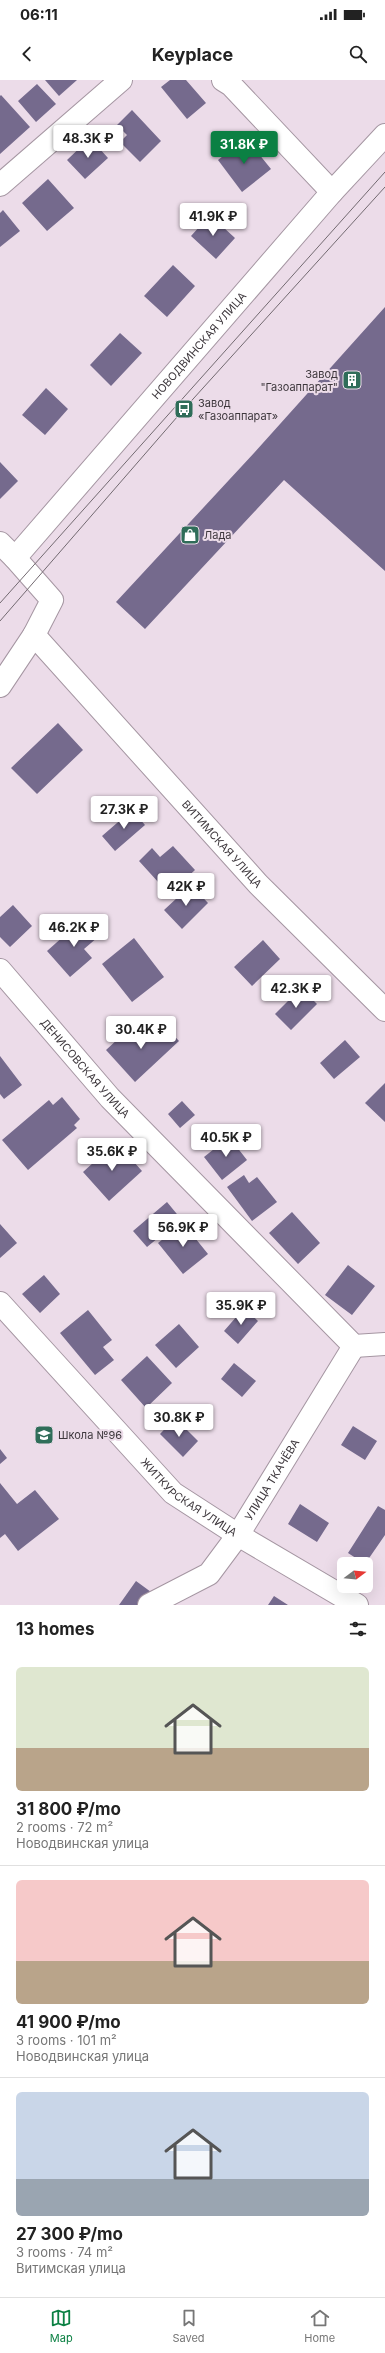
<!DOCTYPE html>
<html lang="en">
<head>
<meta charset="utf-8">
<style>
  :root { --surface:#fff; --page:#f6f6f6; --text:#222; --muted:#767676; --line:#e0e0e0; --accent:#0b8043 }
  body { margin:0; font-family:Inter,sans-serif; background:var(--page); color:var(--text); height:100vh; display:flex; flex-direction:column; font-size:15px; white-space:nowrap }
  * { box-sizing:border-box; margin:0 }
  p { font-size:13px; color:var(--muted) }
  .icon { flex:none; width:22px; height:22px; fill:none; stroke:currentColor; stroke-width:2; stroke-linecap:round; stroke-linejoin:round }
  .map { position:relative; height:1525px; overflow:hidden }
  .sheet { display:flex; flex-direction:column; background:var(--surface); flex:1 }
  .sheet>* { flex:none }
  .needle { width:26px; rotate:74deg }
  .fabs { position:absolute; left:337px; top:1477px; display:grid; gap:8px }
  .fabs a { display:grid; place-items:center; width:36px; height:36px; border-radius:6px; background:var(--surface); box-shadow:0 4px 16px #0002; font-size:20px }
  .price { position:absolute; translate:-50% -34px; padding:0 9px; border-radius:4px; background:#fff; color:#222; font-size:13px; line-height:26px; filter:drop-shadow(0 1px 2px #0008) }
  .price::after { content:''; position:absolute; left:50%; top:24px; width:12px; height:9px; margin-left:-6px; background:inherit; clip-path:polygon(0 0,100% 0,50% 100%) }
  .price.on { background:var(--accent); color:#fff }
  ul { padding:0; list-style:none }
  li { display:grid; align-content:center; gap:8px; height:212px; padding:0 16px }
  li+li { border-top:1px solid var(--line) }
  li span { display:grid; place-items:center; height:124px; border-radius:6px; color:#555 }
  li>.icon { margin-inline-start:auto }
  span .icon { width:72px; height:72px; fill:#fffc; stroke-width:1 }
  li b { font-size:17px }
  h2 { display:flex; justify-content:space-between; align-items:center; height:48px; padding:0 16px; font-size:17px }
  .status { display:flex; justify-content:space-between; align-items:center; height:28px; padding:0 20px; background:var(--surface); direction:ltr }
  .status svg { height:11px; fill:currentColor }
  header { display:flex; justify-content:space-between; align-items:center; height:52px; padding:0 16px; background:var(--surface); font-size:18px; font-weight:700 }
  .dock { display:flex; justify-content:space-around; align-items:center; height:56px; border-top:1px solid var(--line); background:var(--surface); font-size:11px; color:var(--muted) }
  .dock a { display:grid; justify-items:center; gap:2px }
  .dock .on { color:var(--accent) }
  .map>svg:first-child { display:block }
  .building { fill:#756a8d }
  .lines { fill:none; stroke-linecap:round; stroke-linejoin:round }
  .street-casing { stroke:#a596a2; stroke-width:24 }
  .street { stroke:#fff; stroke-width:22 }
  .tram { stroke:#736a71; stroke-width:1 }
  .labels { text-anchor:middle; dominant-baseline:central; stroke-width:4; stroke-linejoin:round; paint-order:stroke }
  .street-label { font-size:11px; fill:#3e383d; stroke:#ecdce9 }
  .poi-label { font-size:11px; fill:#3e383d; stroke:#ecdce9; text-anchor:start }
</style>
</head>
<body>
<div class="status"><b>06:11</b><svg viewBox="0 0 49 12"><path d="M0 12V9h3v3zM5 12V6h3v6zM10 12V3h3v9zM15 12V0h3v12zM26 1h20v11H26zM47 4h2v5h-2z"/></svg></div>
<header><svg class="icon" aria-label="back" viewBox="0 0 24 24"><path d="M15 5l-7 7 7 7"/></svg>Keyplace<svg class="icon" aria-label="search" viewBox="0 0 24 24"><circle cx="10" cy="10" r="6"/><path d="M15 15l6 6"/></svg></header>
<div class="map">
<svg width="385" height="1525" viewBox="0 0 385 1525">
  <rect width="100%" height="100%" fill="#ecdce9"/>
  <path class="building" d="M45 0H77L59 16Z
    M170 0H186L206 23 187 39 161 7Z
    M37 4 56 24 36 42 18 21Z
    M1 15 30 47 0 74V16Z
    M132 30 161 61 140 82 120 62 127 55 117 45Z
    M90 58 108 78 85 99 67 80Z
    M246 58 271 89 242 112 218 80Z
    M48 99 74 128 47 151 22 123Z
    M3 130 20 151 0 167V133Z
    M210 135 235 158 216 179 191 156Z
    M173 185 195 206 167 237 144 216Z
    M385 227V491L284 400 145 549 116 522 254 373Z
    M120 253 142 273 111 306 90 285Z
    M46 308 68 329 45 355 22 335Z
    M0 382 18 401 0 419Z
    M58 643 83 670 37 714 11 688Z
    M132 730 145 745 115 771 102 756Z
    M173 766 195 790 169 814 139 781 152 768 160 777Z
    M191 805 208 823 182 849 164 830Z
    M13 825 32 846 10 867 0 857V837Z
    M83 839 98 857 84 869 92 878 70 897 47 871Z
    M134 858 164 897 132 922 102 884Z
    M263 860 280 879 252 906 234 887Z
    M301 908 317 924 291 950 275 934Z
    M162 943 179 961 135 1002 106 970 132 946 145 960Z
    M345 960 360 977 334 999 320 983Z
    M0 976 22 1005 4 1019 0 1014Z
    M385 1003V1042L365 1023Z
    M62 1017 80 1039 74 1045 77 1048 28 1090 2 1060 49 1020 53 1025Z
    M182 1021 195 1035 180 1048 168 1034Z
    M229 1057 247 1080 222 1100 204 1077Z
    M116 1062 142 1091 109 1121 83 1092Z
    M244 1095 249 1103 257 1097 277 1122 252 1141 227 1107Z
    M167 1122 181 1139 147 1167 133 1151Z
    M292 1132 320 1163 298 1184 269 1153Z
    M183 1143 208 1174 183 1194 158 1163Z
    M0 1144 17 1163 0 1178Z
    M348 1185 375 1206 352 1235 325 1215Z
    M44 1195 60 1214 40 1233 22 1214Z
    M244 1228 258 1241 238 1264 224 1251Z
    M88 1230 112 1260 103 1267 114 1280 95 1295 60 1253Z
    M179 1244 199 1267 176 1288 155 1265Z
    M147 1276 172 1303 146 1328 121 1300Z
    M234 1283 256 1301 242 1317 221 1299Z
    M175 1338 198 1361 183 1377 160 1354Z
    M353 1346 377 1361 365 1380 341 1365Z
    M0 1369 7 1378 0 1384Z
    M0 1403 17 1424 35 1410 59 1439 18 1471 5 1454 0 1458Z
    M300 1424 329 1443 317 1462 288 1444Z
    M378 1426 385 1430V1455L365 1484 348 1473Z
    M136 1501 151 1512 141 1525H119Z
    M274 1516 288 1525H268Z"/>
  <g class="lines">
    <g class="street-casing">
      <g id="street">
        <path d="M223 0 231 5 332 112"/>
        <path d="M0 105 121 0"/>
        <path d="M0 463 15 478 52 520 34 555 0 606"/>
        <path id="s1" d="M15 478 332 112 385 55"/>
        <path id="s2" d="M34 555 258 804 385 930"/>
        <path id="s3" d="M0 890 110 1018 354 1266 385 1264"/>
        <path id="s4" d="M0 1223 173 1413 238 1455 357 1525"/>
        <path id="s5" d="M149 1525 209 1494 238 1455 354 1266"/>
      </g>
    </g>
    <use href="#street" class="street"/>
    <path class="tram" d="M0 523 385 92
      M0 541 184 329 385 107"/>
  </g>
  <defs>
    <g id="building-square" transform="scale(1)"><rect x="-9" y="-9" width="18" height="18" rx="4" fill="#2f6d59" stroke="#ecdce9"/><path d="M-4-6H4V6H1V3H-1V6H-4ZM-2.5-4.3h1.7v1.8h-1.7ZM.8-4.3h1.7v1.8H.8ZM-2.5-1h1.7V.8h-1.7ZM.8-1h1.7V.8H.8Z" fill="#fff"/></g>
    <g id="bus-square" transform="scale(1)"><rect x="-9" y="-9" width="18" height="18" rx="4" fill="#2f6d59" stroke="#ecdce9"/><path d="M-5-6H5V4H4V6H2V4H-2V6H-4V4H-5ZM-3.5-4V0h7V-4ZM-3.5 1.2v1.5H-2V1.2ZM2 1.2v1.5H3.5V1.2Z" fill="#fff"/></g>
    <g id="shop-square" transform="scale(1)"><rect x="-9" y="-9" width="18" height="18" rx="4" fill="#2f6d59" stroke="#ecdce9"/><path d="M-5-2.5h2.3a2.7 3.5 0 0 1 5.4 0H5L5.5 6h-11ZM-1.5-2.5h3a1.5 2.3 0 0 0-3 0Z" fill="#fff"/></g>
    <g id="school-square" transform="scale(1)"><rect x="-9" y="-9" width="18" height="18" rx="4" fill="#2f6d59" stroke="#ecdce9"/><path d="M0-5L7-2L0 1L-7-2ZM-4 1L0 2.5L4 1V4Q0 6-4 4Z" fill="#fff"/></g>
  </defs>
  <g fill-rule="evenodd">
    <use href="#building-square" x="352" y="300"/>
    <use href="#bus-square" x="184" y="329"/>
    <use href="#shop-square" x="190" y="455"/>
    <use href="#school-square" x="44" y="1355"/>
  </g>
  <g class="labels">
    <g class="street-label">
      <text stroke="none"><textPath href="#s1" startOffset="281">НОВОДВИНСКАЯ УЛИЦА</textPath></text>
      <text stroke="none"><textPath href="#s2" startOffset="281">ВИТИМСКАЯ УЛИЦА</textPath></text>
      <text stroke="none"><textPath href="#s3" startOffset="130">ДЕНИСОВСКАЯ УЛИЦА</textPath></text>
      <text stroke="none"><textPath href="#s5" startOffset="181">УЛИЦА ТКАЧЁВА</textPath></text>
      <text stroke="none"><textPath href="#s4" startOffset="272">ЖИТКУРСКАЯ УЛИЦА</textPath></text>
    </g>
    <g class="poi-label">
      <text x="338" y="294" text-anchor="end">Завод<tspan x="338" dy="13">"Газоаппарат"</tspan></text>
      <text x="198" y="323">Завод<tspan x="198" dy="13">«Газоаппарат»</tspan></text>
      <text x="204" y="455">Лада</text>
      <text x="58" y="1355">Школа №96</text>
    </g>
  </g>
</svg>
<div class="fabs">
<a><svg class="needle" viewBox="-14 -14 28 28"><path d="M0-13l5 13h-10z" fill="#e53935"/><path d="M0 13l5-13h-10z" fill="#767676"/></svg></a>
</div>
<b class="price" style="left:88px;top:79px">48.3K ₽</b>
<b class="price on" style="left:244px;top:85px">31.8K ₽</b>
<b class="price" style="left:213px;top:157px">41.9K ₽</b>
<b class="price" style="left:124px;top:750px">27.3K ₽</b>
<b class="price" style="left:186px;top:827px">42K ₽</b>
<b class="price" style="left:74px;top:868px">46.2K ₽</b>
<b class="price" style="left:296px;top:929px">42.3K ₽</b>
<b class="price" style="left:141px;top:970px">30.4K ₽</b>
<b class="price" style="left:226px;top:1078px">40.5K ₽</b>
<b class="price" style="left:112px;top:1092px">35.6K ₽</b>
<b class="price" style="left:183px;top:1168px">56.9K ₽</b>
<b class="price" style="left:241px;top:1246px">35.9K ₽</b>
<b class="price" style="left:179px;top:1358px">30.8K ₽</b>
</div>
<section class="sheet">
<h2>13 homes<svg class="icon" aria-label="filters" viewBox="0 0 24 24"><path d="M4 7h16M4 17h16"/><circle cx="9" cy="7" r="2"/><circle cx="15" cy="17" r="2"/></svg></h2>
<ul>
<li><span style="background:linear-gradient(#dfe7d0 65%,#b9a48a 0)"><svg class="icon" aria-label="home" viewBox="0 0 24 24"><path d="M3 11l9-7 9 7M6 9v11h12V9"/></svg></span><div><b>31 800 ₽/mo</b><p>2 rooms · 72 m²</p><p>Новодвинская улица</p></div></li>
<li><span style="background:linear-gradient(#f6c9c9 65%,#b9a48a 0)"><svg class="icon" aria-label="home" viewBox="0 0 24 24"><path d="M3 11l9-7 9 7M6 9v11h12V9"/></svg></span><div><b>41 900 ₽/mo</b><p>3 rooms · 101 m²</p><p>Новодвинская улица</p></div></li>
<li><span style="background:linear-gradient(#c9d6e8 70%,#9aa5b1 0)"><svg class="icon" aria-label="home" viewBox="0 0 24 24"><path d="M3 11l9-7 9 7M6 9v11h12V9"/></svg></span><div><b>27 300 ₽/mo</b><p>3 rooms · 74 m²</p><p>Витимская улица</p></div></li>
</ul>
</section>
<nav class="dock">
<a class="on"><svg class="icon" aria-label="map" viewBox="0 0 24 24"><path d="M3 6l6-2 6 2 6-2v14l-6 2-6-2-6 2zM9 4v14M15 6v14"/></svg>Map</a>
<a><svg class="icon" aria-label="saved" viewBox="0 0 24 24"><path d="M7 4h10v16l-5-4-5 4z"/></svg>Saved</a>
<a><svg class="icon" aria-label="home" viewBox="0 0 24 24"><path d="M3 11l9-7 9 7M6 9v11h12V9"/></svg>Home</a>
</nav>
</body>
</html>
